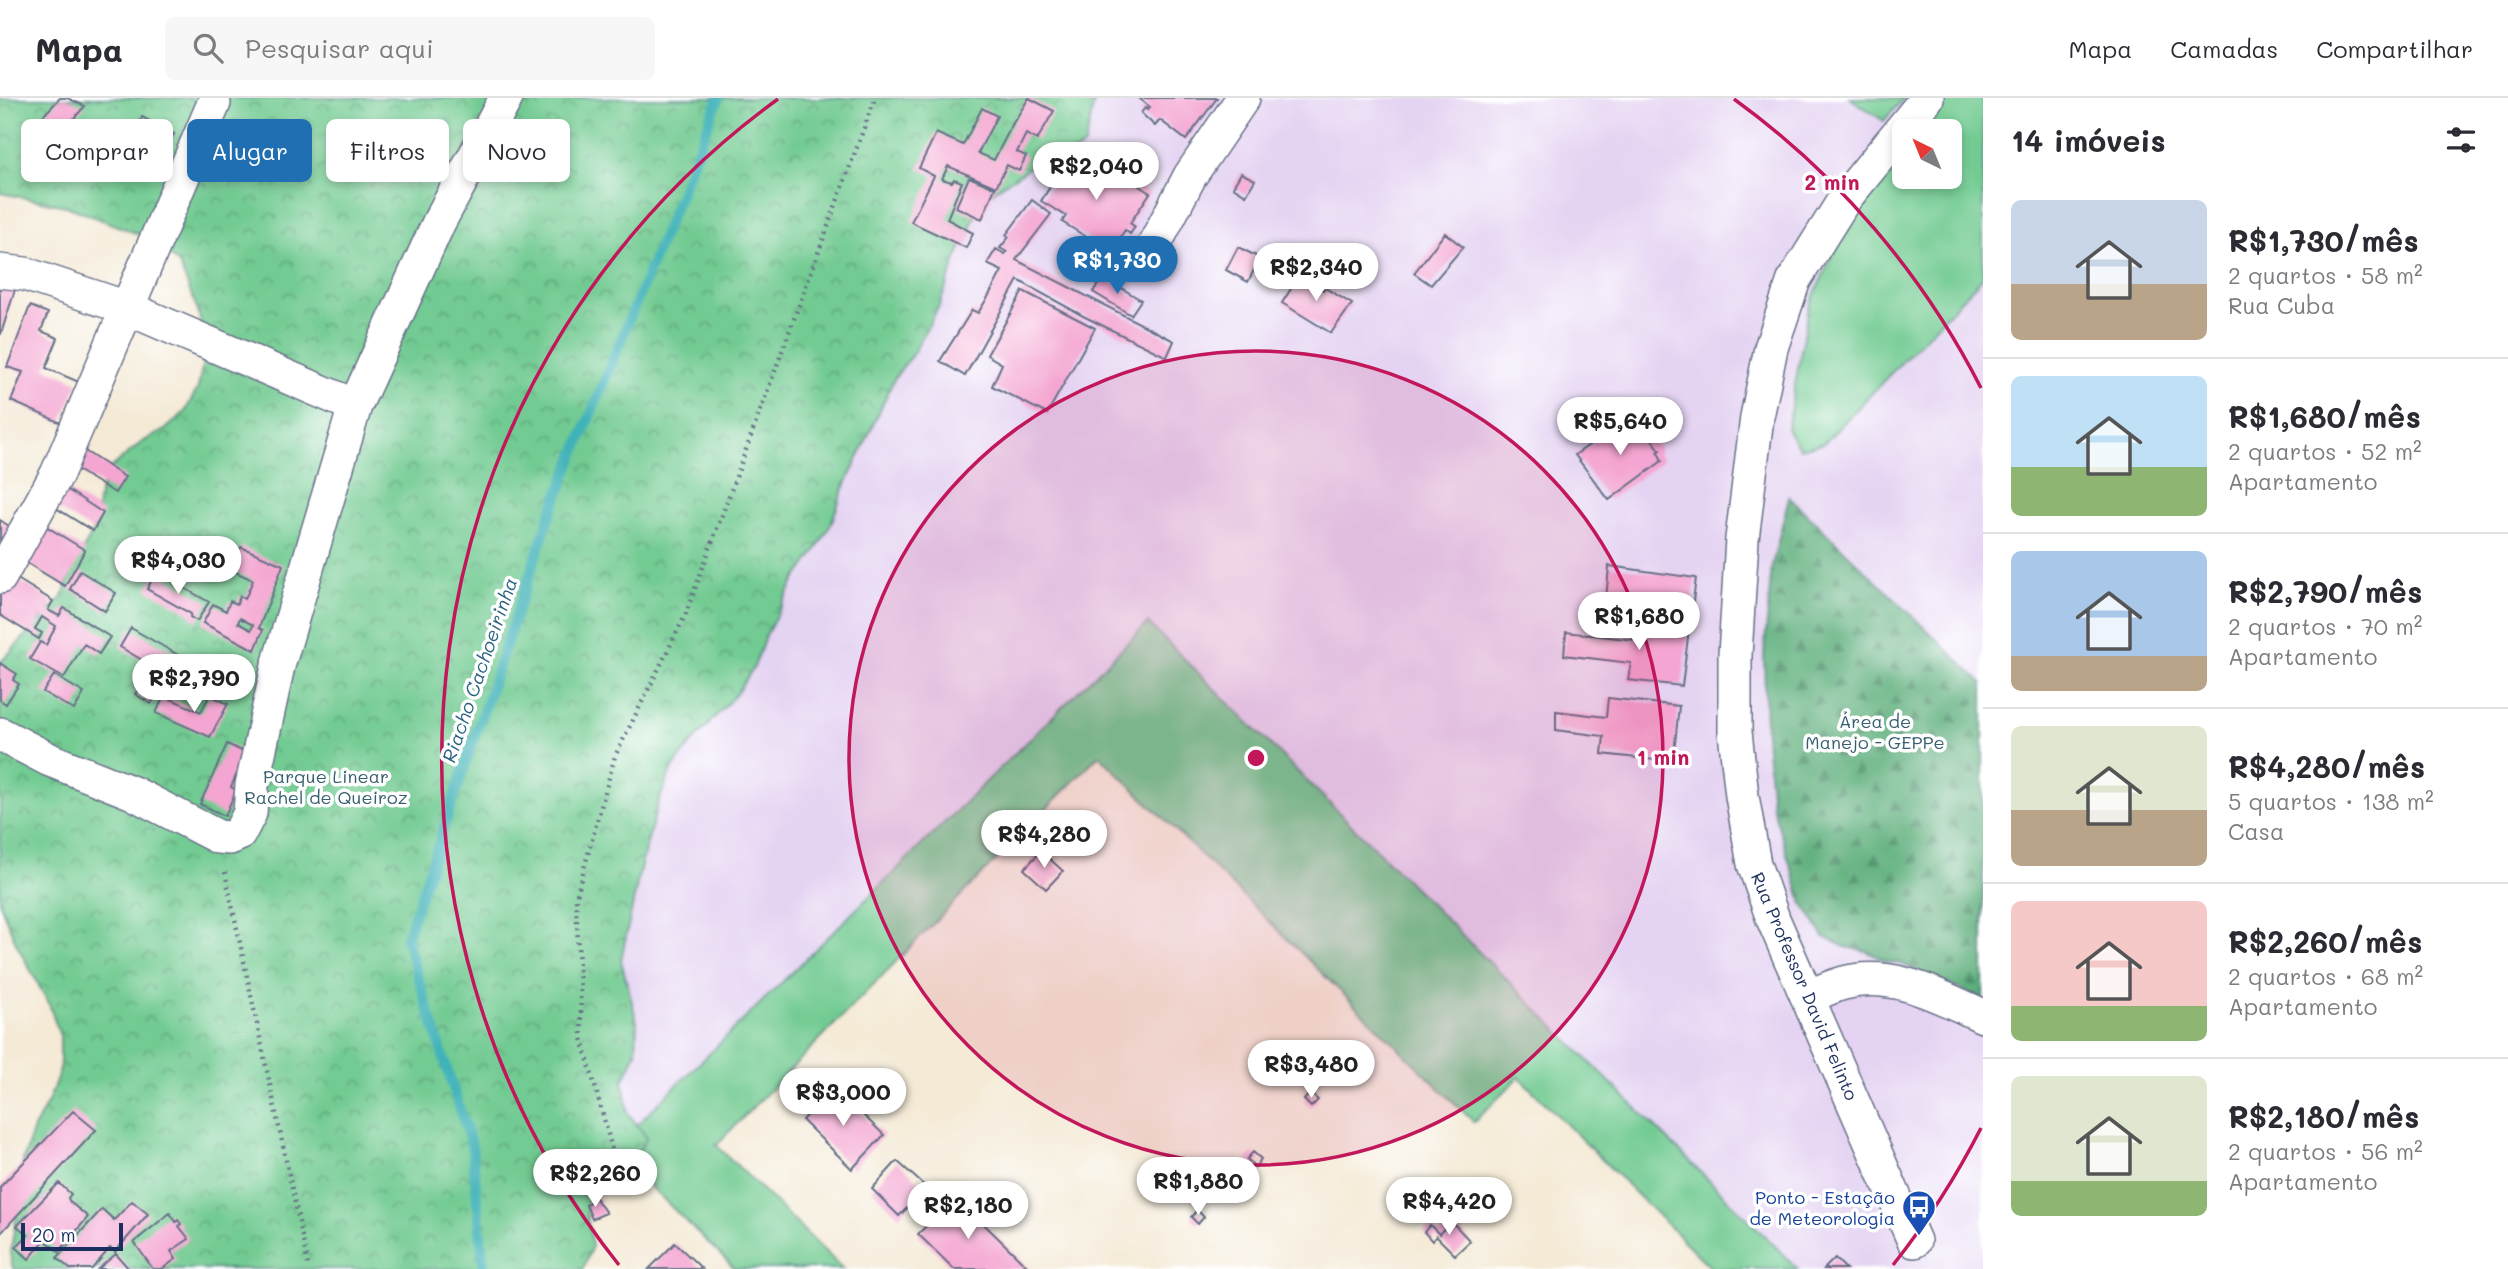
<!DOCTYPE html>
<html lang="pt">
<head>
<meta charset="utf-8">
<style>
  :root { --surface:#fff; --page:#f7f7f7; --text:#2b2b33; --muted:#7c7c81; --line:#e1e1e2; --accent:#1f6fb2 }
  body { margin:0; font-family:Mali,sans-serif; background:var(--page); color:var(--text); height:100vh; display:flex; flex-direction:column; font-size:26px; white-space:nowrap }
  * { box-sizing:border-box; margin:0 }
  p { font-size:23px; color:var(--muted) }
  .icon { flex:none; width:38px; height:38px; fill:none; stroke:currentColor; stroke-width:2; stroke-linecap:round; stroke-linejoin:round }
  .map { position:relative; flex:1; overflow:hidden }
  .drawer { display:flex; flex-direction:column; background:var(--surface); width:525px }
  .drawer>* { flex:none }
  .hud { position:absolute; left:21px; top:21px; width:665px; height:63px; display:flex; gap:14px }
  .needle { width:46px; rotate:317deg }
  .controls { position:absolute; left:1892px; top:21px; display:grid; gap:14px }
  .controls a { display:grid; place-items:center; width:70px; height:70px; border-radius:10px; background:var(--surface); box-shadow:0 4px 10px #0003; font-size:35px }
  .scale { position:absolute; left:21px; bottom:18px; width:102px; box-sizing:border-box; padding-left:7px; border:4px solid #1b2f5e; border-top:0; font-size:19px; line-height:24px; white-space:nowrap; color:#1b2f5e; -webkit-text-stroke:5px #fff; paint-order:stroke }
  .price { position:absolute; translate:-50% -60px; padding:0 16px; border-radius:24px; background:#fff; color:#222; font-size:23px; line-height:46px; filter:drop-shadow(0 2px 4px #0008) }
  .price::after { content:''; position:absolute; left:50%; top:42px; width:21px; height:16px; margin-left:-10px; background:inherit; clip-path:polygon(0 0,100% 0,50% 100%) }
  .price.selected { background:var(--accent); color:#fff }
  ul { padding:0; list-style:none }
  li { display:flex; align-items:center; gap:21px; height:175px; padding:0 28px }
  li+li { border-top:2px solid var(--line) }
  li span { display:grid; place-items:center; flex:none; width:196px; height:140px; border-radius:10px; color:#555 }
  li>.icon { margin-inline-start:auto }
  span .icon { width:84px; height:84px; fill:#fffc; stroke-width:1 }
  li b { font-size:30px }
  h2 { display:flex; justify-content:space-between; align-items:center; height:84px; padding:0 28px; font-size:30px }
  .pill { padding:0 24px; border-radius:10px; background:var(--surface); box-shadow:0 4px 10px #0003; font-size:24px; line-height:63px }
  .pill.selected { background:var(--accent); color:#fff }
  header { display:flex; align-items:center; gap:42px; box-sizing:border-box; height:98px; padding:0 35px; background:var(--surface); border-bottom:2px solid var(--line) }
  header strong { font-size:33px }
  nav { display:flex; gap:38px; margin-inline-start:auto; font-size:24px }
  .search { width:490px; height:63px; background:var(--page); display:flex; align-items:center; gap:18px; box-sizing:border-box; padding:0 24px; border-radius:10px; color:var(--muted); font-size:26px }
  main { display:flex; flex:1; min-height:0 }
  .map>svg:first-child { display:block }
  .built { fill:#e4d3f2; fill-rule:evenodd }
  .grass { fill:#72cb92; stroke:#467d78; stroke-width:2 }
  .forest { fill:url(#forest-firs); stroke:#3c6f6d; stroke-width:2 }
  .park { fill:url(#park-crowns); stroke:#467d78; stroke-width:2 }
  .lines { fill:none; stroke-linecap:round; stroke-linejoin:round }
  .stream { stroke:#41b2b9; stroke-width:10 }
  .building { fill:#f4a5d1; fill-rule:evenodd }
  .minor-casing { stroke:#677088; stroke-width:36 }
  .path { stroke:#677088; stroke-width:4.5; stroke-dasharray:2 5; stroke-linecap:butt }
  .minor { stroke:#fff; stroke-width:33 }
  .ring { fill:none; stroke:#c2185b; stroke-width:3.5 }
  .labels { text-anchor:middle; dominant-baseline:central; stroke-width:7; stroke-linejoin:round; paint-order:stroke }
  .park-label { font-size:18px; fill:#355e6e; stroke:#fff }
  .street-label { font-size:18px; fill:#1b2f5e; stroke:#fff }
  .transit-label { font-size:18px; fill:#164399; stroke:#fff; text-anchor:end }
  .water-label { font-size:19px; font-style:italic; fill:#2a6382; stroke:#fff }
  .centre { fill:#c2185b; stroke:#fff; stroke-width:3.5 }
  .ring-label { font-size:21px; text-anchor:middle; font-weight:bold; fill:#c2185b; stroke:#fff; stroke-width:7; stroke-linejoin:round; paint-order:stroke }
</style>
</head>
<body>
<header>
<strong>Mapa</strong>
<div class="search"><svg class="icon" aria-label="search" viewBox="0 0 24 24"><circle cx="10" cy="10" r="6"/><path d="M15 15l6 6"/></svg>Pesquisar aqui</div>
<nav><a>Mapa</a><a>Camadas</a><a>Compartilhar</a></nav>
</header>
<main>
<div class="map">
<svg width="1983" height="1171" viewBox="0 0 1983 1171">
  <defs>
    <pattern id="forest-firs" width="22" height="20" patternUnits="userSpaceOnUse" patternTransform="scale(1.75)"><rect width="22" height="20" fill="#5daf7c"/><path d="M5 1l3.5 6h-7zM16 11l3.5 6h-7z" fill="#4c8f69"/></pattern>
    <pattern id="park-crowns" width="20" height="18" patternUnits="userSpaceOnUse" patternTransform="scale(1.75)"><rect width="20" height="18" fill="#72cb92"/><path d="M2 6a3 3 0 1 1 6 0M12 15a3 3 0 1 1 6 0" fill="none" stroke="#5da57a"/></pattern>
  </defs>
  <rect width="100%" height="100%" fill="#fff"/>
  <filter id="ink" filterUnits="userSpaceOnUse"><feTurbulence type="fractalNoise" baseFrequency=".0143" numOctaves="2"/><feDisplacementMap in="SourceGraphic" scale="14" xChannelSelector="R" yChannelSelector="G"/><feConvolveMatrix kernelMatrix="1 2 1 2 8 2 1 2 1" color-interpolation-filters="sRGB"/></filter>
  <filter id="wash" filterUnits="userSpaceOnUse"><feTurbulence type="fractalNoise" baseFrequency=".00686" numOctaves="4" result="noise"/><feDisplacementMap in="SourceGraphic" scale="28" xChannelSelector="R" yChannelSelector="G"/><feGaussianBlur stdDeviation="1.57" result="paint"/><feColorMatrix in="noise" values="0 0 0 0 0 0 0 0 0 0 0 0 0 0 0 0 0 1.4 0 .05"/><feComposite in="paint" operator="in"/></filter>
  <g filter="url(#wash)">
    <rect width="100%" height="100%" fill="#f4ead6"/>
    <path class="built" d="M875 0H1983V1171H1798L1148 525 612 1051 615 658ZM1904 33H1950V79H1904Z"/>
    <path class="grass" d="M1850 0H1904L1884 23Z
      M1948 0H1983V179L1824 345 1800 351 1787 331 1809 209 1848 121 1904 54V79H1950V33H1921Z
      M1148 525 1798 1171H1712L1519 979 1474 1024 1099 657 716 1047 843 1171H735L612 1051Z"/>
    <path class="forest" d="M1789 399 1983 586V901L1901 866 1888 864 1866 853 1845 849 1824 839 1802 804 1772 708 1766 639 1764 556 1772 467Z"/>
    <path class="park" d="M0 0H1095L1085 47 1064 62 1038 64 995 92 978 112 957 159 939 208 914 254 894 281 842 395 831 426 815 454 795 482 765 539 754 569 736 596 690 647 671 673 658 705 641 767 621 862 637 924 636 955 623 983 628 1015 647 1040 628 1068 606 1073 589 1094 587 1117 592 1148 583 1171H13L10 1156 21 1094 23 1062 34 1030 49 1002 60 971V938L49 906 17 847 0 806V565L63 498 71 474 96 428 98 402 106 374 142 344 165 332 185 314 198 290 203 265 204 239 198 213 179 166 151 141 66 108 0 95Z"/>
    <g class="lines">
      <path class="stream" d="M484 1171 472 1049 406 841 550 417 719 0"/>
    </g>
    <g id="blocks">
      <path class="building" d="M60 0H67L85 8 59 37 40 21Z
        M1029 0 1054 13 1037 42 1026 36 1017 54 1026 58 1019 73 1007 67 996 89 948 68 942 81 952 84 954 81 962 84 947 121 973 135 966 150 911 124 934 78 919 70 936 35 963 47 982 10 997 18 978 55 994 62 1013 25Z
        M1139 0H1217L1186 42 1160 22 1155 28 1141 15 1145 10 1147 12 1150 9Z
        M142 19 174 36 164 55 151 48 155 43 135 32Z
        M428 32 447 44 441 54 421 43Z
        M73 35 85 42 71 65 59 57Z
        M1099 62 1150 95 1130 125 1135 129 1130 136 1125 132 1111 154 1062 124 1066 118 1041 103 1066 64 1089 78Z
        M1241 75 1255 82 1246 97 1233 89Z
        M969 79 995 90 982 121 956 109Z
        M1032 102 1051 116 1016 162 1174 243 1167 259 1085 219 1018 182 965 278 940 263 972 212 978 215 988 199 1002 173 987 166 996 151 1005 156 1007 154 1000 150 1009 139 1006 137Z
        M1445 135 1463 149 1431 187 1414 175Z
        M1238 149 1260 160 1248 184 1226 172Z
        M1301 175 1319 186 1318 189 1323 192 1325 190 1352 206 1331 235 1282 205Z
        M1103 179 1141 202 1131 217 1093 194Z
        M17 185 1 236H0V189Z
        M1023 193 1095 230 1047 316 992 288 1002 266 987 257Z
        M30 208 48 215 41 233 58 240 46 270 79 284 61 325 11 303 23 274 7 269Z
        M1633 316 1660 352 1658 354 1662 363 1609 402 1575 357Z
        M74 346 125 379 115 395 64 364Z
        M54 383 103 415 93 433 43 402Z
        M0 422 12 430 0 449Z
        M39 424 85 452 65 488 17 459Z
        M241 449 283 467 259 530 263 532 255 552 203 525 213 506 226 513 230 503 237 506 240 498 245 501 253 482 231 472ZM240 520 253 527 251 532 238 525Z
        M1609 468 1696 480 1692 511 1606 502Z
        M80 473 116 495 105 513 70 491Z
        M156 474 209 504 197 523 190 519 191 516 147 491Z
        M11 477 53 503 48 512 59 518 64 510 110 539 99 556 84 546 64 580 30 561 40 544 46 547 56 528 42 519 35 531 42 535 39 541 0 517V495Z
        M1636 525 1689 531 1682 588 1628 582 1631 565 1564 557 1566 534 1634 542Z
        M131 530 180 558 174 568 166 563 161 573 120 549Z
        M222 558 246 570 237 588 213 576Z
        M0 565 17 576 13 582 19 586 6 606 0 602Z
        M54 577 84 595 74 612 43 594Z
        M142 585 158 595 151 606 135 596Z
        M210 597 228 606 210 639 156 615 164 598 201 614Z
        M1608 600 1679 608 1673 664 1602 656 1604 638 1556 632V613L1606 619Z
        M227 646 246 655 231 689 236 692 225 718 200 706Z
        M1041 753 1063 773 1046 791 1024 771Z
        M834 989 884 1037 852 1071 802 1022Z
        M1310 995 1318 1002 1311 1009 1304 1002Z
        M73 1013 96 1032 0 1136V1089Z
        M1253 1054 1261 1061 1255 1069 1247 1061Z
        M897 1063 927 1090 899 1118 872 1091Z
        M59 1085 71 1096 68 1100 70 1104 88 1119 59 1154 45 1142 29 1161 16 1149 28 1137 17 1128Z
        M595 1099 606 1115 592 1121 586 1107Z
        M956 1099 1030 1171H954L918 1136Z
        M132 1103 148 1116 115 1154 110 1150 92 1171H70L57 1160 102 1111 114 1122Z
        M1197 1112 1204 1119 1198 1126 1191 1119Z
        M170 1115 176 1124 178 1122 181 1126 179 1128 189 1141 171 1153 176 1161 162 1171H153L134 1144Z
        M1451 1123 1470 1143 1455 1157 1436 1138 1432 1143 1424 1134 1430 1127 1439 1136Z
        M675 1145 697 1166 702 1171H649Z
        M116 1156 129 1171H98Z
        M1835 1160 1846 1171H1824Z"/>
    </g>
  </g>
  <g filter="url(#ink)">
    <use href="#blocks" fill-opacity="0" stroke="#677088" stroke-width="2"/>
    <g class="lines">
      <g class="minor-casing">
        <path id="minor" d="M1145 165 1190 78 1243 0
          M0 173 25 176 127 210 355 308
          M0 479 57 376 214 5
          M0 636 50 662 133 695 218 739 230 740 239 736 250 715 252 687 278 568 355 308 439 124 506 0
          M1808 899C1820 894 1832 888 1844 885 1893 872 1939 898 1983 918
          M1914 1143 1773 821 1754 766 1742 698 1735 634V557L1742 441 1757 319 1771 250 1794 182 1846 99 1927 0"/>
      </g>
      <path class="path" d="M225 774 309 1171
        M612 1051 582 940 576 800 615 658 685 518 875 0"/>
      <use href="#minor" class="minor"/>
    </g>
  </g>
  <circle cx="1256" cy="660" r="407" fill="#c2185b" fill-opacity=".12"/>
  <g class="ring">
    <circle cx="1256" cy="660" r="407"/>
    <path d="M1981 1030A814 814 0 0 1 1893 1167M619 1167A814 814 0 0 1 778 1M1734 1A814 814 0 0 1 1981 290"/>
  </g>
  <defs>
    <g id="bus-pin" transform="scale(1.75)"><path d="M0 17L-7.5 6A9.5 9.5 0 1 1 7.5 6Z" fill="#1a4fb4" stroke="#fff"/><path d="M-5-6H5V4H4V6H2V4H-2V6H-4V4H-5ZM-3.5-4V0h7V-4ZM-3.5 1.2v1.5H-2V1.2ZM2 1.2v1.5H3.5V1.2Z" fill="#fff"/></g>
  </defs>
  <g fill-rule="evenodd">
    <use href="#bus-pin" x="1919" y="1109"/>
  </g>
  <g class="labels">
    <g class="park-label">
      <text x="1875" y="623">Área de<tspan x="1875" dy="21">Manejo - GEPPe</tspan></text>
      <text x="326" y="678">Parque Linear<tspan x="326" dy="21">Rachel de Queiroz</tspan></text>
    </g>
    <g class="street-label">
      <text transform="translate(1805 888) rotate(67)">Rua Professor David Felinto</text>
    </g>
    <g class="transit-label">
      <text x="1895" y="1099">Ponto - Estação<tspan x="1895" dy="21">de Meteorologia</tspan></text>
    </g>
    <g class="water-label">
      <text transform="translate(479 572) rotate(-71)">Riacho Cachoeirinha</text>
    </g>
  </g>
  <circle cx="1256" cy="660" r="10" class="centre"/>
  <g class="ring-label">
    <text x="1832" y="92">2 min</text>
    <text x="1663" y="667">1 min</text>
  </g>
</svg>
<div class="controls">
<a><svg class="needle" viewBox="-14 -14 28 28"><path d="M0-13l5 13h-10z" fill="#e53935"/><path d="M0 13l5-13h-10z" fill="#7c7c81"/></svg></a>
</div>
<div class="scale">20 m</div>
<b class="price" style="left:1096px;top:104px">R$2,040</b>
<b class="price selected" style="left:1117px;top:198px">R$1,730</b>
<b class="price" style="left:1316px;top:205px">R$2,340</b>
<b class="price" style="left:1620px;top:359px">R$5,640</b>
<b class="price" style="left:178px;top:498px">R$4,030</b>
<b class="price" style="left:1639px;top:554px">R$1,680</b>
<b class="price" style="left:194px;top:616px">R$2,790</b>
<b class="price" style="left:1044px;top:772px">R$4,280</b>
<b class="price" style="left:1311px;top:1002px">R$3,480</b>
<b class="price" style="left:843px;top:1030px">R$3,000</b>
<b class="price" style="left:595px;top:1111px">R$2,260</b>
<b class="price" style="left:1198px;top:1119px">R$1,880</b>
<b class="price" style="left:1449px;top:1139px">R$4,420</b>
<b class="price" style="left:968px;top:1143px">R$2,180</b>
<div class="hud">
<a class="pill">Comprar</a>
<a class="pill selected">Alugar</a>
<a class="pill">Filtros</a>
<a class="pill">Novo</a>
</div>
</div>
<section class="drawer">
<h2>14 imóveis<svg class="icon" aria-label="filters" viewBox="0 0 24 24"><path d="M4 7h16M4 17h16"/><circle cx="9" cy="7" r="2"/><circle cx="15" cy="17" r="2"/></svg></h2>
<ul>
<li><span style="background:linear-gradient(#c9d6e8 60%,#b9a48a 0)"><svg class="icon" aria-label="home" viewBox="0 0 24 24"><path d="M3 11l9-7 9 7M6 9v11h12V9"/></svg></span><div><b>R$1,730/mês</b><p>2 quartos · 58 m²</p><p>Rua Cuba</p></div></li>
<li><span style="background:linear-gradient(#bfe0f5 65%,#8fb573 0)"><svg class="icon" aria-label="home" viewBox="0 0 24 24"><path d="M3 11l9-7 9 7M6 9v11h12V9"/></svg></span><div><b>R$1,680/mês</b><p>2 quartos · 52 m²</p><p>Apartamento</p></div></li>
<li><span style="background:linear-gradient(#a9c7e8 75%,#b9a48a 0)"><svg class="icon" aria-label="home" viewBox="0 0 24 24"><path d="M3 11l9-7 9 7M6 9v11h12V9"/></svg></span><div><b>R$2,790/mês</b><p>2 quartos · 70 m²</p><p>Apartamento</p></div></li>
<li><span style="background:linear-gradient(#dfe7d0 60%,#b9a48a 0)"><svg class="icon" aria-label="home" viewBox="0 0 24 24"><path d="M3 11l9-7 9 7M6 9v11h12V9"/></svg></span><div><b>R$4,280/mês</b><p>5 quartos · 138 m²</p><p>Casa</p></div></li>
<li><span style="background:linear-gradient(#f6c9c9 75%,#8fb573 0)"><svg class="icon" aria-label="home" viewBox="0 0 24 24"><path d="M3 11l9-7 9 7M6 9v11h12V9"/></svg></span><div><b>R$2,260/mês</b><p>2 quartos · 68 m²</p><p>Apartamento</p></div></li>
<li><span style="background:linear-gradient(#dfe7d0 75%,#8fb573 0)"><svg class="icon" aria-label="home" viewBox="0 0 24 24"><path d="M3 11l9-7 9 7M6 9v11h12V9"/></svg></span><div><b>R$2,180/mês</b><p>2 quartos · 56 m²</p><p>Apartamento</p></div></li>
</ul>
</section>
</main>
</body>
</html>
